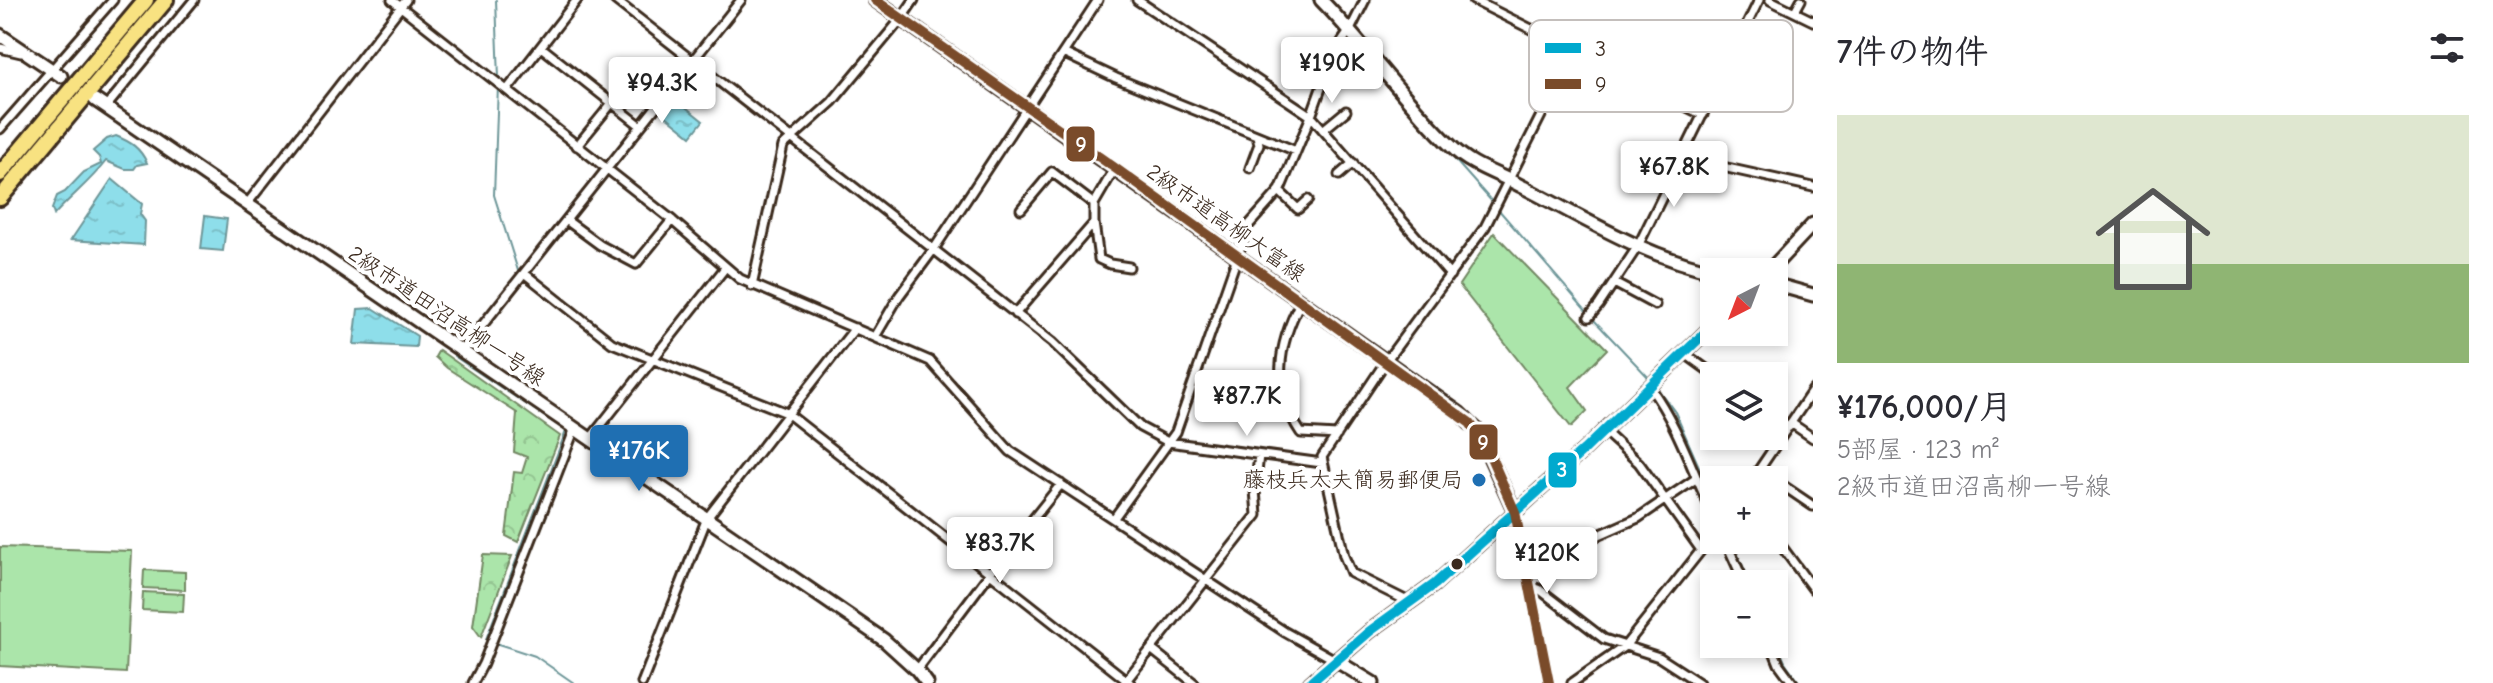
<!DOCTYPE html>
<html lang="ja">
<head>
<meta charset="utf-8">
<style>
  :root { --surface:#fff; --page:#f7f7f7; --text:#2b2b33; --muted:#7c7c81; --line:#e1e1e2; --accent:#1f6fb2 }
  body { margin:0; font-family:"Comic Neue","Klee One",sans-serif; background:var(--page); color:var(--text); height:100vh; display:flex; flex-direction:column; font-size:30px; white-space:nowrap }
  * { box-sizing:border-box; margin:0 }
  p { font-size:26px; color:var(--muted) }
  .icon { flex:none; width:44px; height:44px; fill:none; stroke:currentColor; stroke-width:2; stroke-linecap:round; stroke-linejoin:round }
  .map { position:relative; flex:1; overflow:hidden }
  .details { display:flex; flex-direction:column; background:var(--surface); width:680px }
  .details>* { flex:none }
  .needle { width:52px; rotate:222deg }
  .tools { position:absolute; left:1700px; top:258px; display:grid; gap:16px }
  .tools a { display:grid; place-items:center; width:88px; height:88px; border-radius:0px; background:var(--surface); box-shadow:0 4px 12px #0003; font-size:40px }
  .price { position:absolute; translate:-50% -68px; padding:0 18px; border-radius:8px; background:#fff; color:#222; font-size:26px; line-height:52px; filter:drop-shadow(0 2px 4px #0008) }
  .price::after { content:''; position:absolute; left:50%; top:48px; width:24px; height:18px; margin-left:-12px; background:inherit; clip-path:polygon(0 0,100% 0,50% 100%) }
  .price.active { background:var(--accent); color:#fff }
  ul { padding:0; list-style:none }
  li { display:grid; align-content:center; gap:16px; height:424px; padding:0 24px }
  li+li { border-top:2px solid var(--line) }
  li span { display:grid; place-items:center; height:248px; border-radius:0px; color:#555 }
  li>.icon { margin-inline-start:auto }
  span .icon { width:144px; height:144px; fill:#fffc; stroke-width:1 }
  li b { font-size:34px }
  h2 { display:flex; justify-content:space-between; align-items:center; height:96px; padding:0 24px; font-size:34px }
  main { display:flex; flex:1; min-height:0 }
  .map>svg:first-child { display:block }
  .green { fill:#abe5aa; stroke:#738864; stroke-width:2 }
  .forest { fill:url(#forest-crowns); stroke:#738864; stroke-width:2 }
  .water { fill:url(#water-ripples); stroke:#6d9698; stroke-width:2 }
  .lines { fill:none; stroke-linecap:round; stroke-linejoin:round }
  .stream { stroke:#6d9698; stroke-width:2 }
  .street-casing { stroke:#3b2a1e; stroke-width:13 }
  .secondary-casing { stroke:#3b2a1e; stroke-width:17 }
  .highway-casing { stroke:#3b2a1e; stroke-width:20 }
  .street { stroke:#fff; stroke-width:7 }
  .secondary { stroke:#fff; stroke-width:11 }
  .highway { stroke:#f8e281; stroke-width:14 }
  .bus-1-casing { stroke:#fff; stroke-width:16 }
  .bus-2-casing { stroke:#fff; stroke-width:16 }
  .bus-1 { stroke:#00a9ce; stroke-width:10 }
  .bus-2 { stroke:#7a4b2a; stroke-width:10 }
  .poi-dot { fill:#1f6fb2; stroke:#fff; stroke-width:3 }
  .bus-dot { fill:#3b2a1e; stroke:#fff; stroke-width:3 }
  .labels { text-anchor:middle; dominant-baseline:central; stroke-width:8; stroke-linejoin:round; paint-order:stroke }
  .street-label { font-size:22px; fill:#3b2a1e; stroke:#fff }
  .poi-label { font-size:22px; fill:#3b2a1e; stroke:#fff; text-anchor:end }
  .key { fill:#fff; stroke:#c4bfbc; stroke-width:2 }
  .key-label { font-size:22px; fill:#3b2a1e }
  .line-badge { stroke:#fff; stroke-width:3 }
  .badge-label { font-size:22px; text-anchor:middle; font-weight:bold; fill:#fff }
</style>
</head>
<body>
<main>
<div class="map">
<svg width="1813" height="683" viewBox="0 0 1813 683">
  <defs>
    <pattern id="forest-crowns" width="20" height="18" patternUnits="userSpaceOnUse" patternTransform="scale(2)"><rect width="20" height="18" fill="#abe5aa"/><path d="M2 6a3 3 0 1 1 6 0M12 15a3 3 0 1 1 6 0" fill="none" stroke="#94c592"/></pattern>
    <pattern id="water-ripples" width="26" height="14" patternUnits="userSpaceOnUse" patternTransform="scale(2)"><rect width="26" height="14" fill="#8edeea"/><path d="M2 4q2-2 4 0t4 0M15 11q2-2 4 0t4 0" fill="none" stroke="#7bbfc8"/></pattern>
  </defs>
  <rect width="100%" height="100%" fill="#fff"/>
  <filter id="ink" filterUnits="userSpaceOnUse"><feTurbulence type="fractalNoise" baseFrequency=".0125" numOctaves="2"/><feDisplacementMap in="SourceGraphic" scale="16" xChannelSelector="R" yChannelSelector="G"/><feConvolveMatrix kernelMatrix="1 2 1 2 8 2 1 2 1" color-interpolation-filters="sRGB"/></filter>
  <g filter="url(#ink)">
    <path class="green" d="M1494 233 1607 349 1570 387 1587 411 1571 427 1459 285Z
      M0 547 132 551 126 673 0 666Z
      M144 570 185 572V590L143 588Z
      M143 592 184 594 183 612 142 610Z"/>
    <path class="forest" d="M439 350 560 436 518 542 506 536 514 472 522 473 527 457 514 452 517 413 447 368 435 357Z
      M483 555 512 556 481 637 473 626Z"/>
    <path class="water" d="M672 96 703 121 691 136 660 111Z
      M116 136C131 142 140 148 147 163L137 165 134 169H125L106 161C90 182 71 196 54 215L52 209 57 196 65 192 84 172 101 164 99 157 93 151 107 139Z
      M112 179 142 204 140 214 145 221 144 245 71 240Z
      M205 216 227 219 223 251 201 249Z
      M373 308 417 336 416 347 354 344 358 309Z"/>
    <g class="lines">
      <path class="stream" d="M496 0 499 78
        M1313 0 1343 34
        M1347 39 1398 97
        M498 85 494 195 519 274
        M1432 134 1494 204
        M1498 209 1588 313
        M524 278 607 344 617 349
        M1592 318 1651 380
        M456 354 454 356 566 431 486 639 489 641
        M1655 385 1675 412 1714 501
        M909 513 985 575
        M1731 540 1751 584
        M990 579 1124 683
        M1774 637 1785 662 1800 683
        M495 643 535 656 574 683"/>
      <g class="street-casing">
        <path id="street" d="M392 0 667 216 740 279 930 361 1010 451 1285 632 1335 660
          M615 0 1052 342 1140 427 1168 442 1322 463
          M1137 0 1311 116 1450 275
          M1473 0 1703 115
          M1770 0 1813 21
          M1795 11 1801 0
          M541 47 641 126
          M0 48 21 53
          M1063 53 1116 78 1296 151
          M507 90 577 0
          M106 107 194 0
          M0 129 113 0
          M1323 130 1346 111
          M577 146 612 103
          M1682 158 1813 187
          M1250 168 1259 144 1257 136
          M1339 175 1353 163
          M1279 191 1298 209 1308 200
          M247 204 406 0
          M1021 209 1052 172 1094 204
          M566 220 600 245 636 264 672 220
          M1094 223 1099 259 1110 264 1129 267
          M524 273 612 343 787 413 1130 683
          M1614 283 1655 305
          M752 286 783 146 832 102 901 19 914 0
          M1301 301C1277 346 1271 388 1301 433L1337 435
          M1015 314 1094 223V204L1115 168
          M1589 317 1599 305 1638 246 1759 0
          M875 337 899 296 934 249 1098 0
          M462 351 741 0
          M1684 353 1716 376
          M1650 387C1680 429 1691 470 1714 516
          M1774 416 1789 427
          M1791 423 1813 438
          M1604 431 1639 463 1701 550
          M590 439 725 268
          M1760 470 1813 506
          M1752 480 1813 390
          M1515 513 1549 683
          M1114 518 1176 432 1248 226 1280 190 1311 116 1333 55 1350 30 1365 0
          M1774 536 1813 589
          M1725 540 1745 584
          M1523 553 1583 542 1638 518 1697 478
          M1529 586 1539 589 1604 639 1659 657 1699 683
          M1409 602 1351 573 1344 556 1322 457 1386 361 1485 227 1574 50
          M1771 644 1779 664 1793 683
          M1151 649 1194 683
          M917 670 990 573 1061 484
          M1125 682 1257 515 1255 490 1259 455
          M473 683 483 664 575 428
          M642 683 707 518 855 328
          M1572 683 1625 646 1714 534"/>
      </g>
      <g class="secondary-casing">
        <path id="secondary" d="M875 0 1459 413 1478 431 1515 512
          M1321 0C1367 47 1405 102 1452 147 1471 166 1497 173 1521 186 1584 218 1647 258 1717 272
          M0 35 61 76
          M95 100 884 640 917 670 927 683
          M1768 272 1813 224
          M1774 284 1813 295
          M1335 660 1373 683
          M1310 683 1370 631 1435 584 1584 450 1714 324"/>
      </g>
      <g class="highway-casing">
        <path id="highway" d="M0 174 146 0
          M0 198 166 0"/>
      </g>
      <use href="#street" class="street"/>
      <use href="#secondary" class="secondary"/>
      <use href="#highway" class="highway"/>
      <g class="bus-1-casing">
        <path id="bus-1" d="M1310 683 1370 631 1435 584 1584 450 1714 324"/>
      </g>
      <g class="bus-2-casing">
        <path id="bus-2" d="M875 0 1115 168 1470 423 1486 446 1515 512 1549 683"/>
      </g>
      <use href="#bus-1" class="bus-1"/>
      <use href="#bus-2" class="bus-2"/>
    </g>
  </g>
  <circle class="poi-dot" cx="1479" cy="480" r="8"/>
  <circle class="bus-dot" cx="1457" cy="564" r="7"/>
  <g class="labels">
    <g class="street-label">
      <text transform="translate(1226 223) rotate(35)">2級市道高柳大富線</text>
      <text transform="translate(447 316) rotate(34)">2級市道田沼高柳一号線</text>
    </g>
    <g class="poi-label">
      <text x="1463" y="480">藤枝兵太夫簡易郵便局</text>
    </g>
  </g>
  <rect x="1529" y="20" width="264" height="92" rx="12" class="key"/>
  <rect x="1545" y="43" width="36" height="10" fill="#00a9ce"/>
  <rect x="1545" y="79" width="36" height="10" fill="#7a4b2a"/>
  <g class="key-label">
    <text x="1595" y="56">3</text>
    <text x="1595" y="92">9</text>
  </g>
  <g class="line-badge">
    <rect x="1065" y="125" width="31" height="38" rx="8" fill="#7a4b2a"/>
    <rect x="1468" y="423" width="31" height="38" rx="8" fill="#7a4b2a"/>
    <rect x="1547" y="451" width="31" height="38" rx="8" fill="#00a9ce"/>
  </g>
  <g class="badge-label">
    <text x="1081" y="152">9</text>
    <text x="1483" y="450">9</text>
    <text x="1562" y="477">3</text>
  </g>
</svg>
<div class="tools">
<a><svg class="needle" viewBox="-14 -14 28 28"><path d="M0-13l5 13h-10z" fill="#e53935"/><path d="M0 13l5-13h-10z" fill="#7c7c81"/></svg></a>
<a><svg class="icon" aria-label="layers" viewBox="0 0 24 24"><path d="M12 4l9 5-9 5-9-5zM3 14l9 5 9-5"/></svg></a>
<a>+</a>
<a>−</a>
</div>
<b class="price" style="left:1332px;top:105px">¥190K</b>
<b class="price" style="left:662px;top:125px">¥94.3K</b>
<b class="price" style="left:1674px;top:209px">¥67.8K</b>
<b class="price" style="left:1247px;top:438px">¥87.7K</b>
<b class="price active" style="left:639px;top:493px">¥176K</b>
<b class="price" style="left:1000px;top:585px">¥83.7K</b>
<b class="price" style="left:1547px;top:595px">¥120K</b>
</div>
<section class="details">
<h2>7件の物件<svg class="icon" aria-label="filters" viewBox="0 0 24 24"><path d="M4 7h16M4 17h16"/><circle cx="9" cy="7" r="2"/><circle cx="15" cy="17" r="2"/></svg></h2>
<ul>
<li><span style="background:linear-gradient(#dfe7d0 60%,#8fb573 0)"><svg class="icon" aria-label="home" viewBox="0 0 24 24"><path d="M3 11l9-7 9 7M6 9v11h12V9"/></svg></span><div><b>¥176,000/月</b><p>5部屋 · 123 m²</p><p>2級市道田沼高柳一号線</p></div></li>
</ul>
</section>
</main>
</body>
</html>
